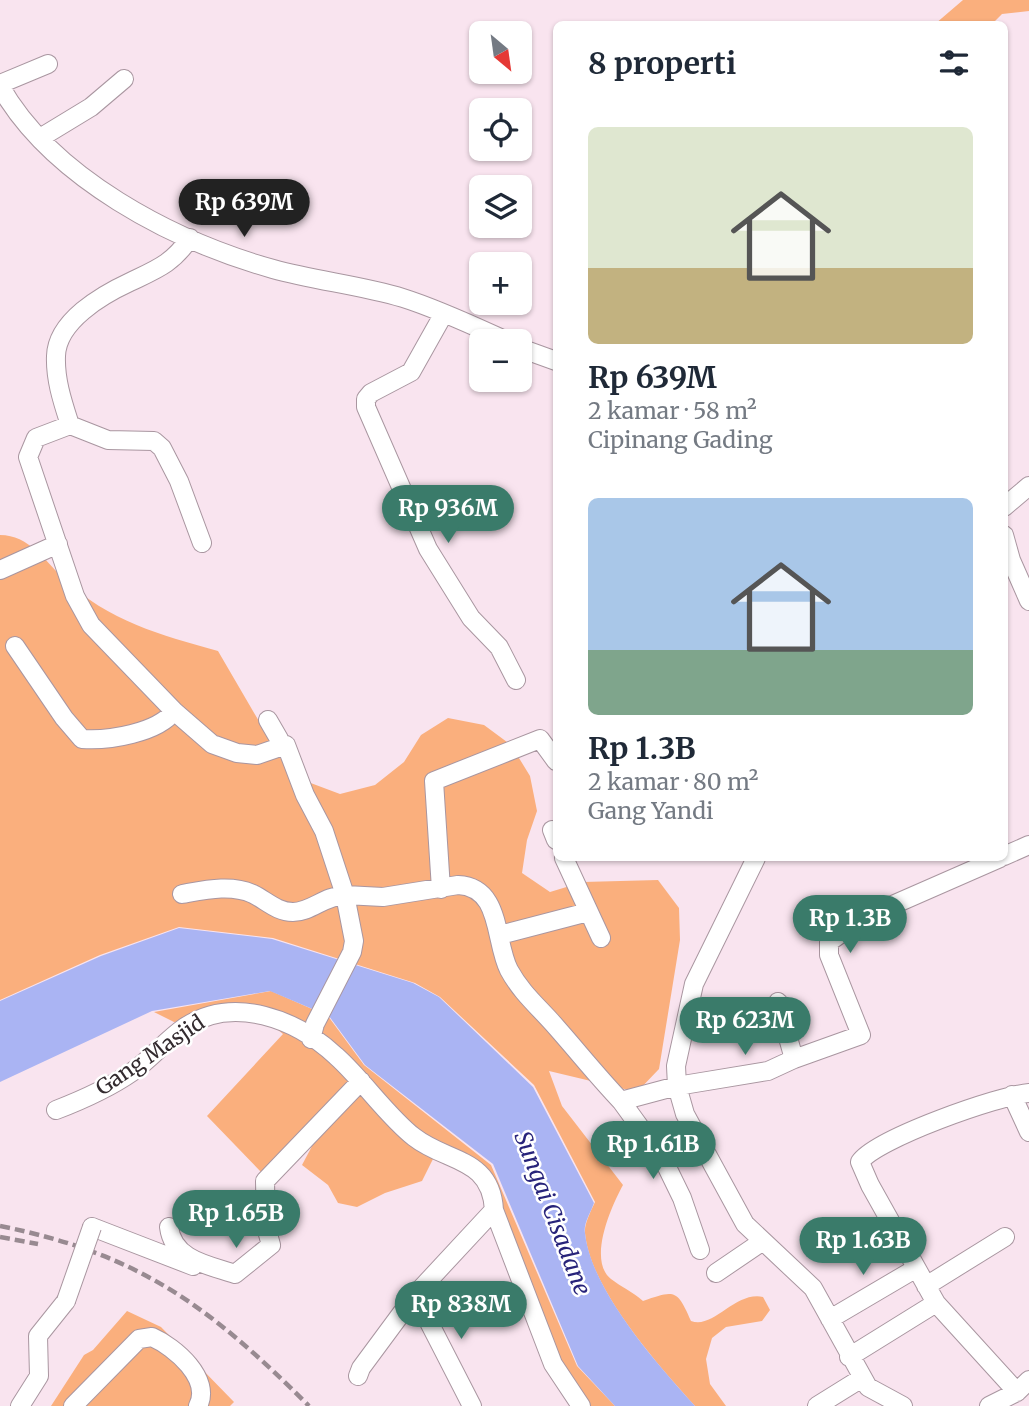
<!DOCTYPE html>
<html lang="id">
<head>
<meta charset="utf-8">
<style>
  :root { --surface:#fff; --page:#f6f6f7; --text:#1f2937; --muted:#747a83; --accent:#3a7b6a }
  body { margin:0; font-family:Merriweather,serif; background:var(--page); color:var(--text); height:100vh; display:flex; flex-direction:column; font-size:26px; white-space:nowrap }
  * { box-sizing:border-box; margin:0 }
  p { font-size:23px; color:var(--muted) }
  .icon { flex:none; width:38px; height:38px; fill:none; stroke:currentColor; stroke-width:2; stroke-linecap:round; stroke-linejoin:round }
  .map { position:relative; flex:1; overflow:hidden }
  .sheet { position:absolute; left:553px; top:21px; width:455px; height:840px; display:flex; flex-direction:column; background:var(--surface); border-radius:10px; box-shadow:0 2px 5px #0004 }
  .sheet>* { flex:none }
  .needle { width:46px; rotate:151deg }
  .buttons { position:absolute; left:469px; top:21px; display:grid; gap:14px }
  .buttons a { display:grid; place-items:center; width:63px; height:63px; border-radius:10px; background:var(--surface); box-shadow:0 2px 5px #0004; font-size:35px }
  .price { position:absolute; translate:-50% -60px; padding:0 16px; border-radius:24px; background:var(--accent); color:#fff; font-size:23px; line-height:46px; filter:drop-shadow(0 2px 4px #0008) }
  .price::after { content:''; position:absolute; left:50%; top:42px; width:21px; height:16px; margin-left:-10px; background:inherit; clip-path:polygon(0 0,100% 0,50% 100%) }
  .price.selected { background:#222; color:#fff }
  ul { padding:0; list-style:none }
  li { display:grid; align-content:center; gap:14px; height:371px; padding:0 35px }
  li span { display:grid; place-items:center; height:217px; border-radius:10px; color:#555 }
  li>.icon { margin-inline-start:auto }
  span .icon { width:126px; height:126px; fill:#fffc; stroke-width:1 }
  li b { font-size:30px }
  h2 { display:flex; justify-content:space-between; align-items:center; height:84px; padding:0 35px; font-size:30px }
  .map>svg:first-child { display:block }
  .green { fill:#faaf7d }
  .water { fill:#aab4f3 }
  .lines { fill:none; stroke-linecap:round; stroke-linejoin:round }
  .minor-casing { stroke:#a996a0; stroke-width:20 }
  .minor { stroke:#fff; stroke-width:18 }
  .rail { stroke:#988a91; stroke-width:4.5; stroke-dasharray:10 5; stroke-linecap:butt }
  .minor-bridge-casing { stroke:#a996a0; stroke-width:20; stroke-linecap:butt }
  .minor-bridge { stroke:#fff; stroke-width:18 }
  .labels { text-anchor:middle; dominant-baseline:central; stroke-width:5; stroke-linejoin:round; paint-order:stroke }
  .street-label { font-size:21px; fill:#332b2f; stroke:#fff }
  .water-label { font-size:23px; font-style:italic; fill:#27237a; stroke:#fff }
</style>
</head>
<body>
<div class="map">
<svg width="1029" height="1406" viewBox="0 0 1029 1406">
  <rect width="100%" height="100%" fill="#f9e4ef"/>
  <path class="green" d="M963 0H1029V11L1002 14 992 24H935Z
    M0 535C29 535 45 561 64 579 108 621 161 635 218 651L281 759 308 782 340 794 375 785 404 762 421 735 448 718 484 725 511 745 530 776 537 811 527 840 522 873 550 892 583 882 658 880 679 908 680 940 659 1069 637 1092 549 1071 562 1106 623 1185C612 1205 587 1260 611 1279 620 1286 633 1292 643 1301 675 1290 677 1289 691 1321 713 1330 735 1291 763 1297L770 1310 762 1321 726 1327 712 1338 706 1359 710 1384 726 1406H695C658 1365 590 1289 585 1233 584 1224 591 1211 595 1202L534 1085 440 997 415 983 273 938 179 927 100 955 0 1000Z
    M271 991 328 1016 364 1065 491 1165 577 1366 615 1406H580L553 1364 493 1190 437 1151 422 1181 385 1193 357 1207 338 1203 328 1185 302 1165 319 1133 262 1173 207 1116 283 1034 256 1012 174 1022 154 1012Z
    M127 1311 161 1327 234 1402 230 1406H51L84 1355 93 1350Z"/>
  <path class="water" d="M179 928 272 939 413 983 439 997 533 1087 594 1203C591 1212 583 1224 585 1233 591 1290 657 1364 695 1406H615L578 1366 493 1164 365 1065 329 1016 270 991 152 1011 0 1082V1001L101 956Z"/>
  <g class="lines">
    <g class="minor-casing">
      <path id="minor" d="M0 84 48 64
        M0 86C52 178 173 241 273 269 316 281 360 285 403 298 438 309 474 326 507 341
        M40 138 91 107 124 79
        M190 238C172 264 157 269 130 282 102 295 57 321 56 356 55 380 63 403 70 425L36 438 28 457 75 596 91 625 174 711 212 744 237 753 257 755 286 745
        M443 315 411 372 371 393 366 399V407L428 549 471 618 499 647 516 680
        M520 348 556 361
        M70 425 108 440 154 441 162 448 179 481 202 543
        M1004 507 1029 486
        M1004 535 1011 560 1029 601
        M0 570 58 544
        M15 646 64 718 82 739C108 741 158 733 174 711
        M268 720 279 739V747L286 745
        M286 745 305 795 324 831 345 895 383 897 458 885C502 887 494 941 509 970 522 994 540 1008 557 1028 579 1053 599 1078 621 1101L677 1086 768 1071 794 1059 778 1002
        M552 830 556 840
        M1004 856 1029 845
        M564 858 601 938
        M756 858 694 984 676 1066 677 1086 685 1114 745 1224 813 1288 868 1387 903 1406
        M441 889 434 781 540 739 556 761
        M182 894C205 890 231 884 253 894 267 901 277 912 293 912 311 912 324 896 345 895L354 941 352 952 315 1024 311 1039
        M500 935 588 912
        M794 1059 861 1035 829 955V942L863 918 1000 858
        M1012 1095 1029 1132
        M621 1101 663 1159 682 1198 700 1250
        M56 1110C82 1100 109 1088 132 1072 151 1059 166 1040 185 1027 234 995 296 1019 336 1056 362 1079 388 1117 414 1137 447 1163 491 1157 494 1210L553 1364 581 1406
        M92 1227 193 1266
        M169 1227C173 1260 208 1265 235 1274L271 1245 266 1227 265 1181 361 1081
        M716 1273 763 1241
        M926 1286 1005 1237
        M415 1295 472 1406
        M830 1319 915 1269
        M849 1357 936 1303
        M358 1376 361 1368 415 1295 494 1210
        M1017 1392 936 1303 870 1185 860 1162C875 1139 1000 1095 1029 1093
        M20 1406 39 1376 38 1336 66 1301
        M73 1406 139 1339 152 1337C175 1347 212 1379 198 1406
        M817 1406 862 1378
        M989 1406 1017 1392 1029 1380"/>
    </g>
    <use href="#minor" class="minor"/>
    <path class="rail" d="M0 1226C140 1254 210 1307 309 1406
      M0 1237 38 1244"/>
    <g class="minor-bridge-casing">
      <path id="minor-bridge" d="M66 1301 92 1227"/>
    </g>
    <use href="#minor-bridge" class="minor-bridge"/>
  </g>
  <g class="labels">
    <g class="street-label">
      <text transform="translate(150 1055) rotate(-34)">Gang Masjid</text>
    </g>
    <g class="water-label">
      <text transform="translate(553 1213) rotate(69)">Sungai Cisadane</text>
    </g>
  </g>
</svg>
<div class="buttons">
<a><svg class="needle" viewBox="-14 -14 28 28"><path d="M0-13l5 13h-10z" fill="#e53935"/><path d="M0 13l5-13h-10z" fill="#747a83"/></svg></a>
<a><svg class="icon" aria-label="locate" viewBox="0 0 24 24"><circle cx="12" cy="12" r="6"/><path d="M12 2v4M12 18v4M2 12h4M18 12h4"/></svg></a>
<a><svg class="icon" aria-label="layers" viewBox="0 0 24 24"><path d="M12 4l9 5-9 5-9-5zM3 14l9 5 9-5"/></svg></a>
<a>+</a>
<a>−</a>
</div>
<b class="price selected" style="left:244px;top:239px">Rp 639M</b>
<b class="price" style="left:448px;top:545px">Rp 936M</b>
<b class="price" style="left:850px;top:955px">Rp 1.3B</b>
<b class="price" style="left:745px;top:1057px">Rp 623M</b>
<b class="price" style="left:653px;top:1181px">Rp 1.61B</b>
<b class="price" style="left:236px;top:1250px">Rp 1.65B</b>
<b class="price" style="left:863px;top:1277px">Rp 1.63B</b>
<b class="price" style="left:461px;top:1341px">Rp 838M</b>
<section class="sheet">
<h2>8 properti<svg class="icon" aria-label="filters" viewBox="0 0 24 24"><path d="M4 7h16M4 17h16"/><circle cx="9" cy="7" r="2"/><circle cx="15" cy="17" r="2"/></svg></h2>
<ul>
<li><span style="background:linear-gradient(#dfe7d0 65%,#c2b280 0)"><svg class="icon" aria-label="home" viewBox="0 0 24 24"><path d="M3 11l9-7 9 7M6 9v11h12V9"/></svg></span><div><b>Rp 639M</b><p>2 kamar · 58 m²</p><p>Cipinang Gading</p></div></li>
<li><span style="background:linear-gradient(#a9c7e8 70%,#7fa58c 0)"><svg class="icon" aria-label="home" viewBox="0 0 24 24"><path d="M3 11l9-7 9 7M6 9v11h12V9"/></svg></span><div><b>Rp 1.3B</b><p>2 kamar · 80 m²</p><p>Gang Yandi</p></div></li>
</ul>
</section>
</div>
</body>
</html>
